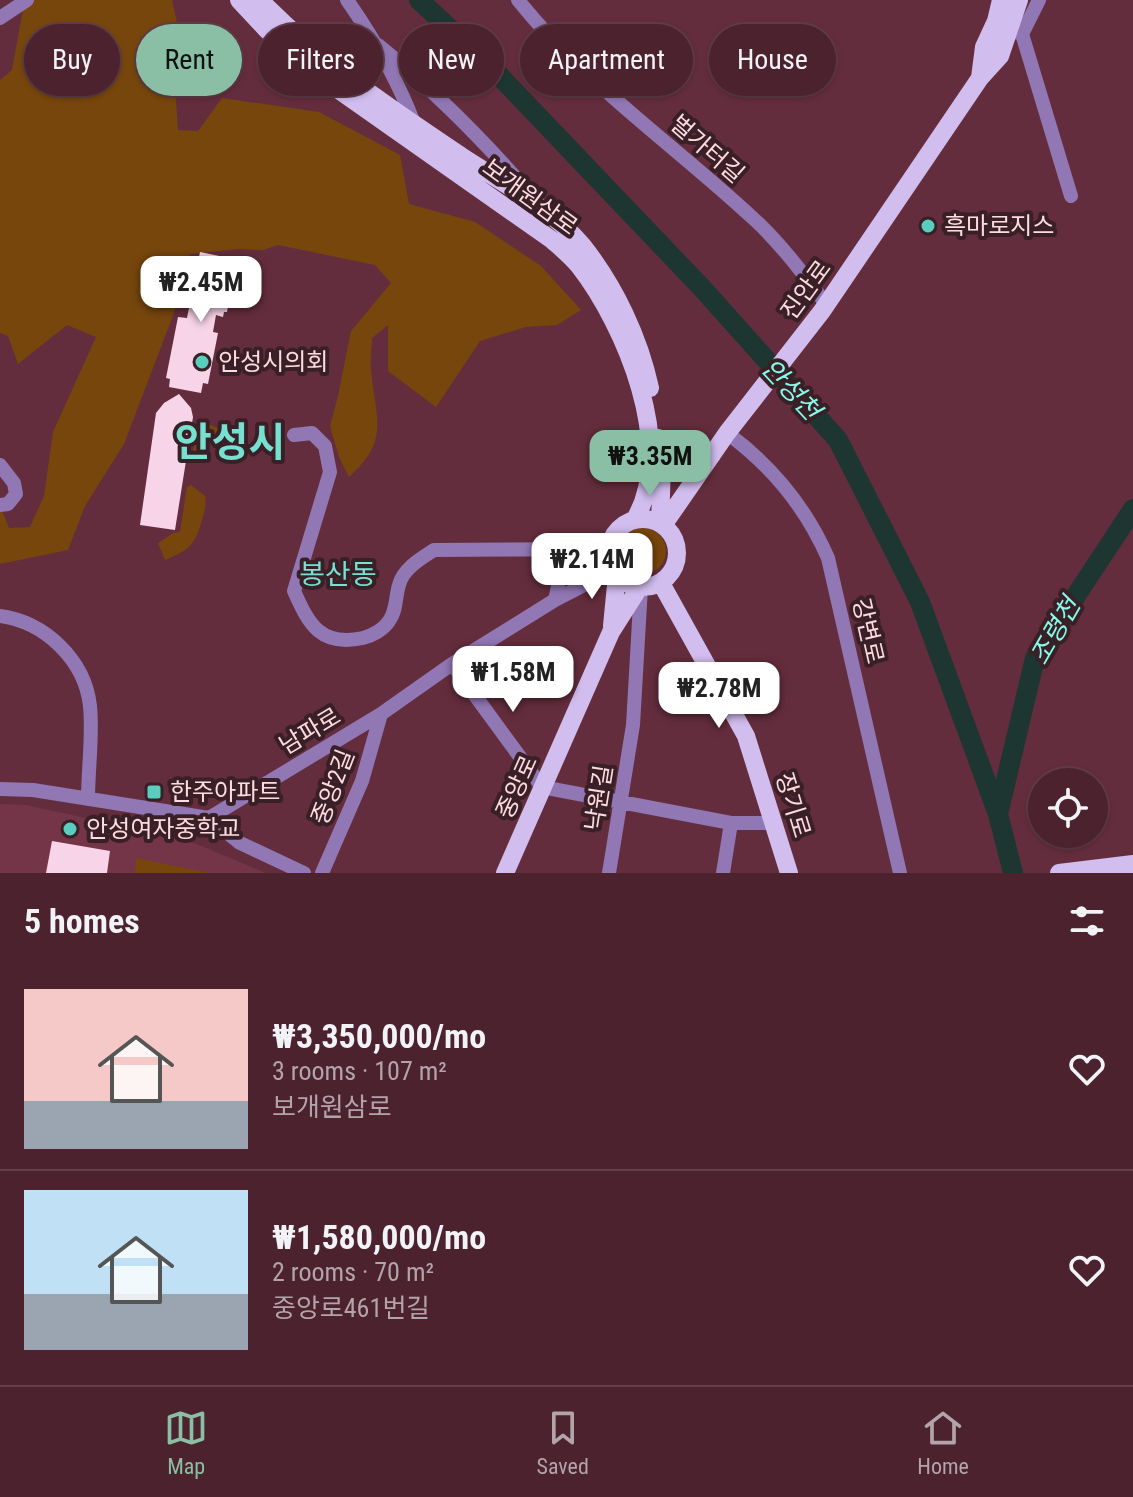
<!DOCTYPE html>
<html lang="en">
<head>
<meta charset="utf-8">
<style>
  :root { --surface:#4b222e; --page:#552f3a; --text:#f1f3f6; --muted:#b2a4aa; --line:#623f4a; --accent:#8abfa5 }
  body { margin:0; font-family:"Roboto Condensed","Noto Sans KR",sans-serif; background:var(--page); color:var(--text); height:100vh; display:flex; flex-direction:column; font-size:30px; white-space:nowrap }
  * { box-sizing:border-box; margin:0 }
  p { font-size:26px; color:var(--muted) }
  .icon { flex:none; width:44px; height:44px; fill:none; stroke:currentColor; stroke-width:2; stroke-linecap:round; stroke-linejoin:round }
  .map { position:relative; height:873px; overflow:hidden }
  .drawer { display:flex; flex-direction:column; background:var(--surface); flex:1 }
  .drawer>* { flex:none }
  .guide { position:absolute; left:24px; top:24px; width:1086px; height:72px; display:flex; gap:16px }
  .buttons { position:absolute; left:1028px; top:768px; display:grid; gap:16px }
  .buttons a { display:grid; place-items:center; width:80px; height:80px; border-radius:50%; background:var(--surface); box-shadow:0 2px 6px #0004,0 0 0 2px var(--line); font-size:40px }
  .price { position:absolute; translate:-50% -68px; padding:0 18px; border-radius:16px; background:#fff; color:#222; font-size:26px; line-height:52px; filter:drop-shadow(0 2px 4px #0008) }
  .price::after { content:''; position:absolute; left:50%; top:48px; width:24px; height:18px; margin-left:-12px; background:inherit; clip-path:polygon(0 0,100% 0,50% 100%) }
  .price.current { background:var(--accent); color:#111 }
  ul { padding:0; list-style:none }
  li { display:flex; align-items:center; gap:24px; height:200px; padding:0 24px }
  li+li { border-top:2px solid var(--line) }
  li span { display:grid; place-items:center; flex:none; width:224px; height:160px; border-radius:0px; color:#555 }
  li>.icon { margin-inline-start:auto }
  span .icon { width:96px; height:96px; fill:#fffc; stroke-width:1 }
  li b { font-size:34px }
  h2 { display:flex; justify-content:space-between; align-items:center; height:96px; padding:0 24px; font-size:34px }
  .chip { padding:0 28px; border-radius:36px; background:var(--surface); box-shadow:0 2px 6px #0004,0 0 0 2px var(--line); font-size:28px; line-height:72px }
  .chip.current { background:var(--accent); color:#111 }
  .tabs { display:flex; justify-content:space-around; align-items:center; height:112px; border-top:2px solid var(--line); background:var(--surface); font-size:22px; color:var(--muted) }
  .tabs a { display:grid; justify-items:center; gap:4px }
  .tabs .current { color:var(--accent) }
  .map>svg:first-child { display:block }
  .built { fill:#733547 }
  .green { fill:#77460c }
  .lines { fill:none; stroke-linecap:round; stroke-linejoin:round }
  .river { stroke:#1e3632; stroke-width:20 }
  .building { fill:#f8d4e8 }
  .minor { stroke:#9177b4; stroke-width:14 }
  .major { stroke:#d2bdef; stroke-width:18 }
  .poi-dot { fill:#59cebe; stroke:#391f26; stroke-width:3 }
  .labels { text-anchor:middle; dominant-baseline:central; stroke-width:8; stroke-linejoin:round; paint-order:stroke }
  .street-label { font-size:24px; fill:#fedbe2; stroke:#391f26 }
  .poi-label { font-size:24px; fill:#fedbe2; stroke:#391f26; text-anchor:start }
  .water-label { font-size:26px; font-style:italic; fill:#87fbea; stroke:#391f26 }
  .quarter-label { font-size:28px; fill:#78e0d1; stroke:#391f26 }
  .town-label { font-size:40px; font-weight:bold; fill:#78e0d1; stroke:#391f26 }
</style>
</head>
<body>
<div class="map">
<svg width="1133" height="873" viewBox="0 0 1133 873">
  <rect width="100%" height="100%" fill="#642d3d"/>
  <path class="built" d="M0 804 26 805 187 840 266 873H0Z"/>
  <path class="green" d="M30 0H172L185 60 175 87 178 130 198 131 222 98 319 112 400 155 409 204 475 222 541 266 581 310 557 325 526 327 480 341 436 407 388 371V325L372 338C372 348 370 359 371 369 375 417 391 440 349 477L339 457 330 426 338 396 351 331 391 283 375 265 278 245 263 250 238 249 190 254 177 305 124 444 85 506 68 550 0 564V505L9 528 30 527 44 496 53 432 96 337 67 325 18 364 8 336 0 333V80L12 70 24 4Z
    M202 421 224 431 222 438 208 442 193 453 198 425Z
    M191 485 205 496C207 505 204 513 201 523 194 547 188 550 165 560L158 543 173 533 180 532 187 487Z
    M620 551a23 23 0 1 1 46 0a23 23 0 1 1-46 0Z
    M136 858 210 873H135Z"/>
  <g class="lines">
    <path class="river" d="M419 0 492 68 702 288 838 440 920 602 998 814 1013 873
      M998 814 1035 658 1133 509"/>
  </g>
  <path class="building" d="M200 252 234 259 233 264 236 265 227 312H224L223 317 216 315 213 332 218 333 208 384 203 383 201 393 169 387 170 379 166 378 178 317 187 318Z
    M179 394 191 408 193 417 175 530 140 525 156 413 164 403Z
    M52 841 110 851 107 873H46Z"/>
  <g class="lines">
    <path class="minor" d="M347 0C375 40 398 80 415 126
      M518 0C585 84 677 147 755 220 782 245 804 275 826 304
      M0 18 27 0
      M1013 31 1022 34 1039 0
      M1022 34 1071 196
      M378 45C434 90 485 142 532 196
      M341 72 372 60 378 45
      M727 433C772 466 806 508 828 558L900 873
      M294 435 312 433 325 446 330 472 294 591C309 625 321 647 363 638 372 636 384 629 389 621 397 610 395 598 399 585 403 569 420 559 434 550L609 549
      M0 465 14 483 16 494 8 504 0 505
      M539 549C564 564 561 574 555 600
      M0 616C45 622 85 660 90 706 93 736 88 769 88 799
      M452 664 542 787 731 823H775
      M0 789 33 790 209 818 381 714 452 664 555 600 613 570
      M209 818 240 843 304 873
      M322 873 362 781 381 714
      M609 873 633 725 641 587
      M723 873 731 823"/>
    <path class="major" d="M239 0 267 30 313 72 552 240C561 248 571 256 579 266 625 325 677 448 635 519
      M260 0C319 61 391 109 461 156 502 183 551 208 583 246 615 287 639 337 650 388
      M980 78 984 47 996 21 1001 0
      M658 438C676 458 686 461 712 455
      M658 441 662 466 660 523
      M609 553a34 34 0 1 1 68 0a34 34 0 1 1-68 0Z
      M664 524 727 433 822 311 980 78 1000 56 1019 0
      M661 583 746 736 789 873
      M612 626 617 575
      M505 873 611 632 639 588
      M1059 873 1133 864"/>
  </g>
  <g class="poi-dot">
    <circle cx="928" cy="226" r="8"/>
    <circle cx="202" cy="362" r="8"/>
    <rect x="146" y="784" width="16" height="16" rx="4"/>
    <circle cx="70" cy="829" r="8"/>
  </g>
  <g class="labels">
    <g class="street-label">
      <text transform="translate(707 149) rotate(41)">벌가터길</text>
      <text transform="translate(530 197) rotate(36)">보개원삼로</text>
      <text transform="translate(806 290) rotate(-54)">진안로</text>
      <text transform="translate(868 631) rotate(77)">강변로</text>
      <text transform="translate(310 731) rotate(-31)">남파로</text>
      <text transform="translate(333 787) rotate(-69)">중앙2길</text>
      <text transform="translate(517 787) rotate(-66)">중앙로</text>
      <text transform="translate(599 798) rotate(-81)">낙원길</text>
      <text transform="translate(793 805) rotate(73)">장기로</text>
    </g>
    <g class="poi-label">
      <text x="944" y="226">흑마로지스</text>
      <text x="218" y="362">안성시의회</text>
      <text x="170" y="792">한주아파트</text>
      <text x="86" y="829">안성여자중학교</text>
    </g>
    <g class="water-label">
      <text transform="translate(791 389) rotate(47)">안성천</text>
      <text transform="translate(1055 631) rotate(-60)">조령천</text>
    </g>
    <g class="quarter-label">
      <text x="338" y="574">봉산동</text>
    </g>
    <g class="town-label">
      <text x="230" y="442">안성시</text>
    </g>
  </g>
</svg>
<div class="buttons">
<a><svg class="icon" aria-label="locate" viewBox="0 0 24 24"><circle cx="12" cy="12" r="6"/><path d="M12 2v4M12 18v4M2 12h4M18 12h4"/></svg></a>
</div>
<b class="price" style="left:201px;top:324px">₩2.45M</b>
<b class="price current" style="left:650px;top:498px">₩3.35M</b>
<b class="price" style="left:592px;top:601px">₩2.14M</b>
<b class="price" style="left:513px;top:714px">₩1.58M</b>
<b class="price" style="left:719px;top:730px">₩2.78M</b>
<div class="guide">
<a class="chip">Buy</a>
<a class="chip current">Rent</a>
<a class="chip">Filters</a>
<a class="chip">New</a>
<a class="chip">Apartment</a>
<a class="chip">House</a>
</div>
</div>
<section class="drawer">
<h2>5 homes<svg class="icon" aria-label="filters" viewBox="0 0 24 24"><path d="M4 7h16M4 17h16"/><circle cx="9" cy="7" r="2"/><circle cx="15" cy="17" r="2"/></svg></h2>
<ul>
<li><span style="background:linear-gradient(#f6c9c9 70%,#9aa5b1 0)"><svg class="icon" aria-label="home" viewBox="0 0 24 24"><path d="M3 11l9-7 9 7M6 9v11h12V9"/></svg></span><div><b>₩3,350,000/mo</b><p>3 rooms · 107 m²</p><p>보개원삼로</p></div><svg class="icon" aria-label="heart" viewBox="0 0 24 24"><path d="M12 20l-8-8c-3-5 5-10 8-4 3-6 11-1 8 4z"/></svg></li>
<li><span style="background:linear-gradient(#bfe0f5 65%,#9aa5b1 0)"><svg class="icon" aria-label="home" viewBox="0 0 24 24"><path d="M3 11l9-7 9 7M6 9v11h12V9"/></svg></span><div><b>₩1,580,000/mo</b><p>2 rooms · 70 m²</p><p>중앙로461번길</p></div><svg class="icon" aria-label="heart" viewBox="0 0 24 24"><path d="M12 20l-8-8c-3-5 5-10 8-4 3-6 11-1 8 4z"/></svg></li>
</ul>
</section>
<nav class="tabs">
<a class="current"><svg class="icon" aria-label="map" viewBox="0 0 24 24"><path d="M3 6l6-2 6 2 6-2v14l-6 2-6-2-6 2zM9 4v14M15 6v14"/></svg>Map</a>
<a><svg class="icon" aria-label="saved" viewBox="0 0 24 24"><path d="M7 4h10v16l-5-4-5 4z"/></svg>Saved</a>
<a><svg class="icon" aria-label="home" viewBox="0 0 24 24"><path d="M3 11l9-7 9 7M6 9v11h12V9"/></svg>Home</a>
</nav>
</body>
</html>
